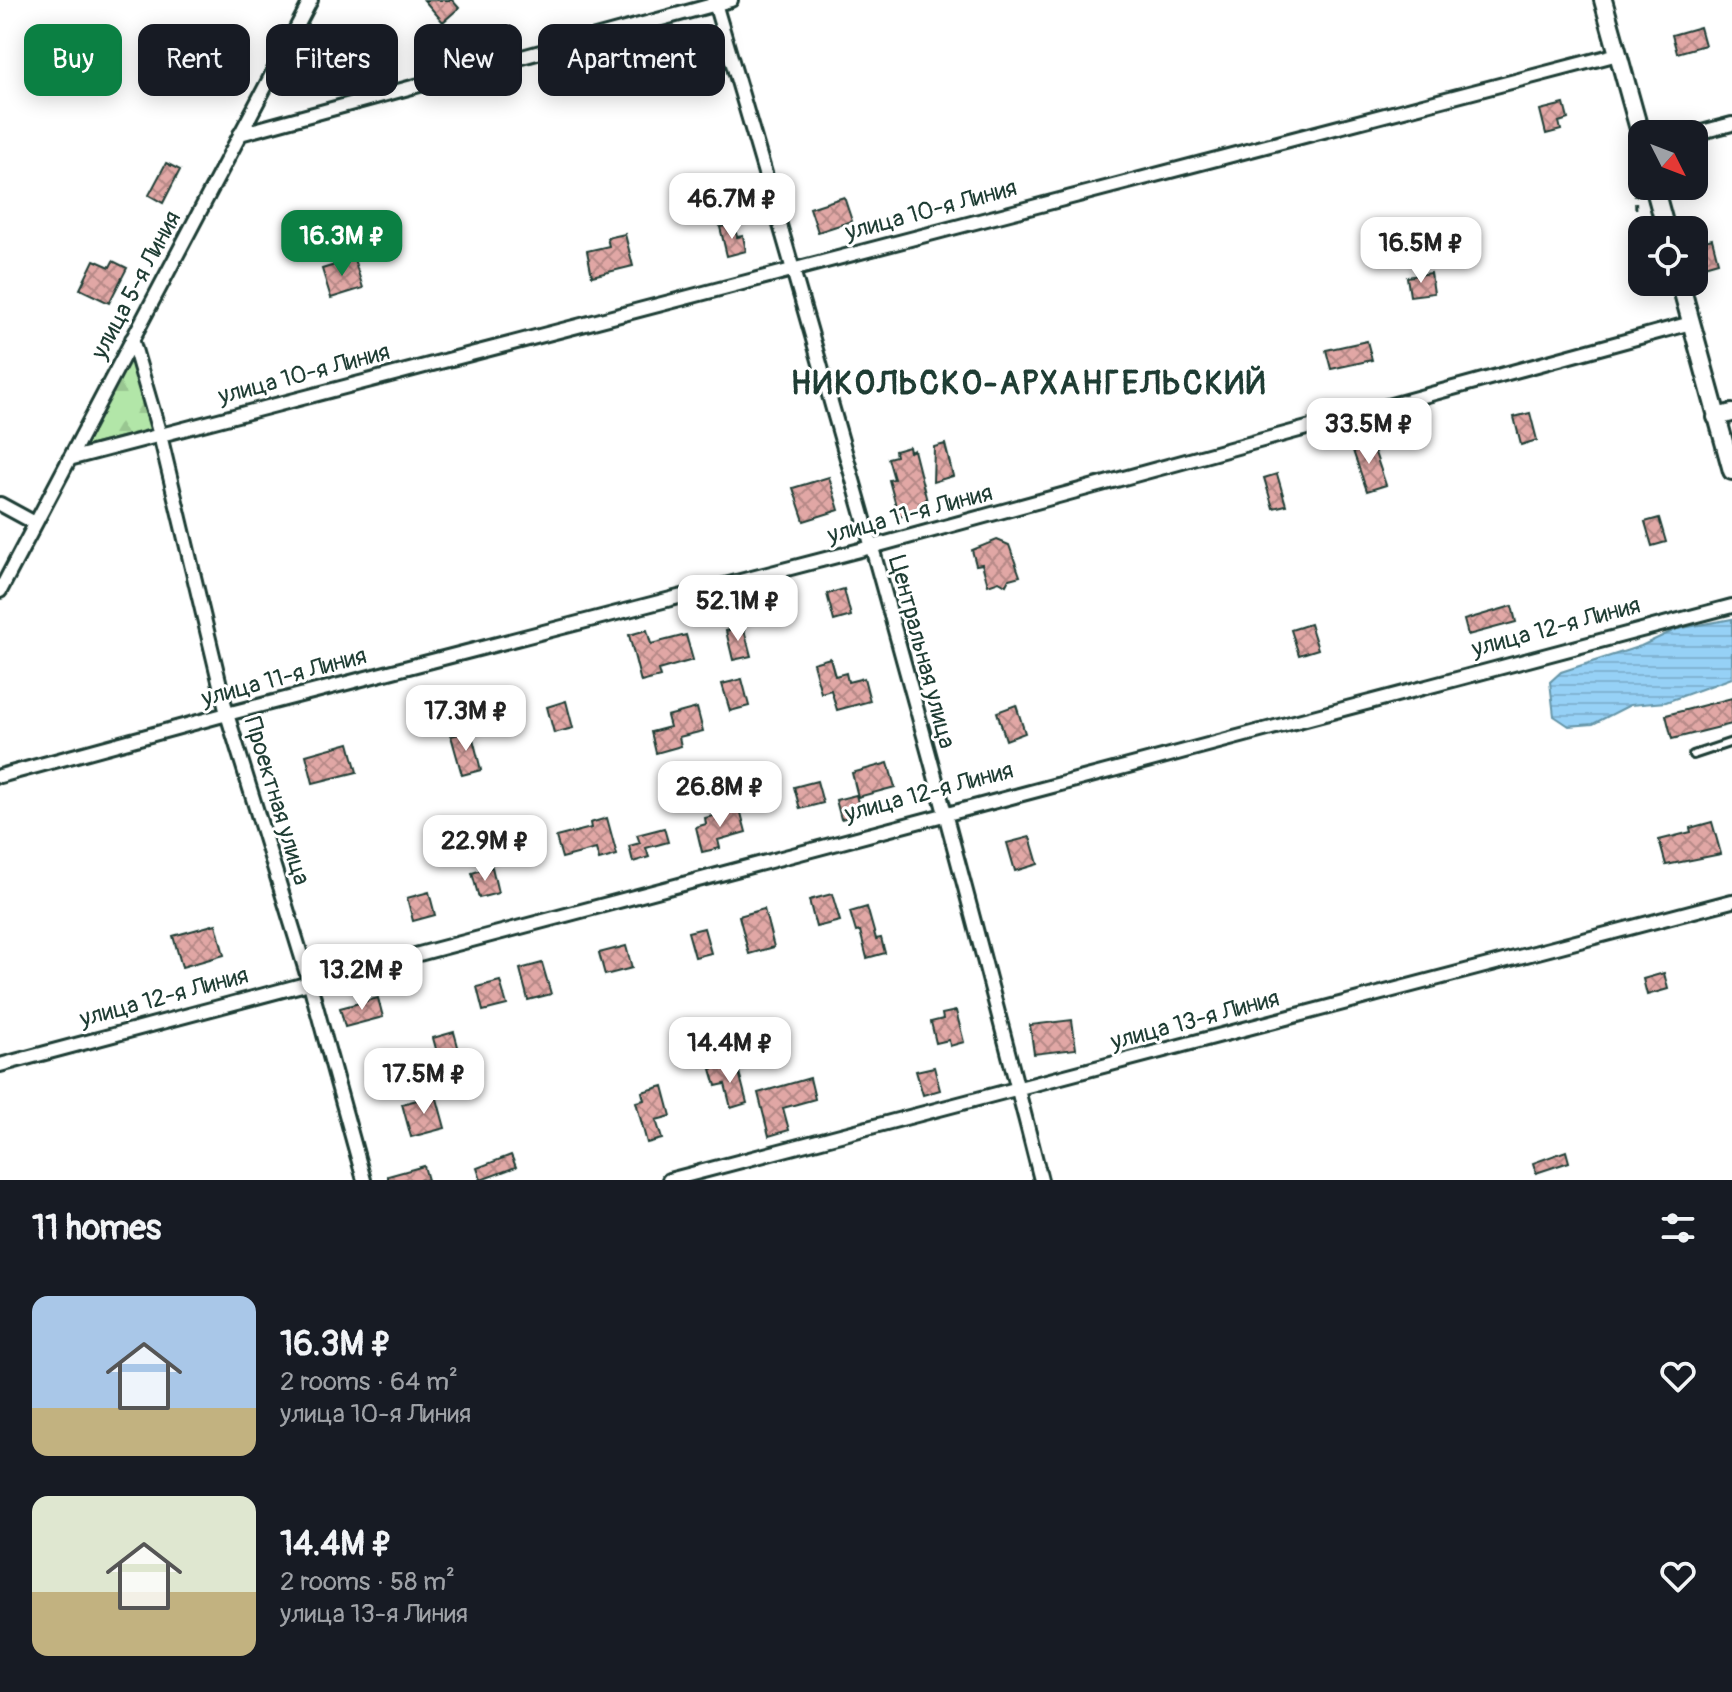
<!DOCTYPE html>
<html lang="en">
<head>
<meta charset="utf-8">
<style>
  :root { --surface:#171b24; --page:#20242c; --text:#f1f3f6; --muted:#9ea1a6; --accent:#0b8043 }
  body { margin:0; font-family:Pangolin,sans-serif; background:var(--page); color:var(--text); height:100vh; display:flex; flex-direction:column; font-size:30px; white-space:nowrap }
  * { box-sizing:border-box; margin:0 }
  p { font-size:26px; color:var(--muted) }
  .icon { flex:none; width:44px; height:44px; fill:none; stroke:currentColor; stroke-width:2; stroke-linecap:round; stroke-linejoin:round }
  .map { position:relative; height:1180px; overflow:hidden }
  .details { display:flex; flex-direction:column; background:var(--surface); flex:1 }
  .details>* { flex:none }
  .guide { position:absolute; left:24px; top:24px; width:800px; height:72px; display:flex; gap:16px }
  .needle { width:52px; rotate:132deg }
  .controls { position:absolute; left:1628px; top:120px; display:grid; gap:16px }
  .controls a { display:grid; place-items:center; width:80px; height:80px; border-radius:16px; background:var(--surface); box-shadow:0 4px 20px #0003; font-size:40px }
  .price { position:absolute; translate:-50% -68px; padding:0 18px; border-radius:16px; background:#fff; color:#222; font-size:26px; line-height:52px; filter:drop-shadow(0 2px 4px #0008) }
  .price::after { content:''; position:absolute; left:50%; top:48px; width:24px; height:18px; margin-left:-12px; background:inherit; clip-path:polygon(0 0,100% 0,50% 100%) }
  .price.selected { background:var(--accent); color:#fff }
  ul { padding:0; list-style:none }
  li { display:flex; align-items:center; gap:24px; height:200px; padding:0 32px }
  li span { display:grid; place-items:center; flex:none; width:224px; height:160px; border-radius:16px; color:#555 }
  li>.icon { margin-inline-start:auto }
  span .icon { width:96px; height:96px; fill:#fffc; stroke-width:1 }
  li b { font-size:34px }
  h2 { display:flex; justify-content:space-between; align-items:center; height:96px; padding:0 32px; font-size:34px }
  .tag { padding:0 28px; border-radius:16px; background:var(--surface); box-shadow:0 4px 20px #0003; font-size:28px; line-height:72px }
  .tag.selected { background:var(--accent); color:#fff }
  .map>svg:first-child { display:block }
  .forest { fill:url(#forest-firs); stroke:#68926e; stroke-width:2 }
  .water { fill:url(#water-rules); stroke:#6696a8; stroke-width:2 }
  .building { fill:url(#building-cross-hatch); stroke:#1f3d34; stroke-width:2 }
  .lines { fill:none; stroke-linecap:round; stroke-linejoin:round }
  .service-casing { stroke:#1f3d34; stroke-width:12 }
  .minor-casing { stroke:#1f3d34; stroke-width:18 }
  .tertiary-casing { stroke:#1f3d34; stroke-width:22 }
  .path { stroke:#1f3d34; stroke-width:3; stroke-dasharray:6 6; stroke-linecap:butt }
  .service { stroke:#fff; stroke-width:6 }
  .minor { stroke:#fff; stroke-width:12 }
  .tertiary { stroke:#fff; stroke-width:16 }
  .labels { text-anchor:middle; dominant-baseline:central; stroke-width:6; stroke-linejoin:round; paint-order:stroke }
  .street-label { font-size:24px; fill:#1f3d34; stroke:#fff }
  .district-label { font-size:32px; font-weight:bold; letter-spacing:2px; fill:#1f3d34; stroke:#fff }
</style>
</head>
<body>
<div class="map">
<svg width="1732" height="1180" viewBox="0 0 1732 1180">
  <defs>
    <pattern id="forest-firs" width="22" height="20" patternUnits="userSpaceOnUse" patternTransform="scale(2)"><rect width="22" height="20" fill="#b2e6a8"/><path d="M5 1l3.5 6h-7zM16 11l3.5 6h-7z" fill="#99c691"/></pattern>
    <pattern id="water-rules" width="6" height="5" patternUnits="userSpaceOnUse" patternTransform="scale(2)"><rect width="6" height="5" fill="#96d1f6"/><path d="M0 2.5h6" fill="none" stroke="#81b4d4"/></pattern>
    <pattern id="building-cross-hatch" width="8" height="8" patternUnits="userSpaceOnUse" patternTransform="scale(2)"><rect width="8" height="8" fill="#e1a7a5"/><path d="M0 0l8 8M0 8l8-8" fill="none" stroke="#b68987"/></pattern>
  </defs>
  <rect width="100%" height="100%" fill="#fff"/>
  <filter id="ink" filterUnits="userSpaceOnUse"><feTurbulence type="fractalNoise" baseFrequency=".0125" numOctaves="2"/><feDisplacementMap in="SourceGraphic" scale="16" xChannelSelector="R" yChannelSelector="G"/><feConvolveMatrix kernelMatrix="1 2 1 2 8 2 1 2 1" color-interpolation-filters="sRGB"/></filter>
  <g filter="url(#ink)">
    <path class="forest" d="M130 355 151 429 80 448Z"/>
    <path class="water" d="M1732 619V678L1666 702 1630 705 1593 724 1569 726 1554 716 1550 682 1561 672 1641 646 1677 629Z"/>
    <path class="building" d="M424 0H452L459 8 443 22Z
      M1700 27 1705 45 1677 53 1672 35Z
      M1564 104 1568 119 1559 122 1561 130 1546 134 1540 110Z
      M166 163 180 170 163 203 149 195Z
      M844 197 852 221 818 232 810 208Z
      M734 224 737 237 743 236 746 251 727 256 720 227Z
      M625 234 633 266 592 276 587 251 609 246 607 238Z
      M1712 239 1718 262 1704 266 1698 243Z
      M354 259 363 288 331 298 322 269Z
      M94 260 110 267 113 261 127 268 109 303 80 289Z
      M1431 273 1434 293 1410 296 1407 277Z
      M1367 341 1372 360 1331 369 1326 350Z
      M1530 413 1537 440 1521 445 1514 417Z
      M1371 441 1386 485 1367 491 1352 448Z
      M945 444 953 476 933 482 934 447Z
      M909 447 910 452 914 450 927 501 920 503 922 511 899 517 889 480 894 479 888 458 896 456 895 451Z
      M1277 474 1286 505 1273 508 1264 478Z
      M829 477 839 510 804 521 793 488Z
      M1659 518 1666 542 1652 546 1645 522Z
      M997 540 1009 545 1020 576 1009 579 1006 585 999 581 988 585 982 564 976 565 972 550Z
      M844 589 851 616 834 621 827 594Z
      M1512 606 1516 622 1468 635 1464 620Z
      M1310 624 1318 649 1299 655 1291 630Z
      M743 626 751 656 733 660 726 631Z
      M647 630 651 644 686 635 693 660 658 670 660 677 641 682 629 635Z
      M830 658 835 676 846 673 848 682 864 678 870 701 837 710 831 690 821 693 813 663Z
      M742 679 749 706 730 711 722 684Z
      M1732 698V724L1672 739 1666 715Z
      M566 701 573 728 554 733 547 707Z
      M1016 705 1025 733 1006 740 997 712Z
      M697 708 703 731 679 737 681 746 656 753 651 732 670 727 667 716Z
      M471 731 481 770 462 775 451 736Z
      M349 743 357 772 313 783 306 755Z
      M888 763 895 787 858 797 852 773Z
      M817 781 823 803 800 809 794 787Z
      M856 795 861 814 841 819 836 800Z
      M740 809 746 832 718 840 720 848 702 852 696 827 706 824 705 818Z
      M607 818 617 855 599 860 596 849 562 858 556 837 591 828 590 823Z
      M1712 822 1721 854 1666 865 1659 840 1691 832 1690 828Z
      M664 828 668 842 646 848 649 857 633 862 629 846 640 843 637 835Z
      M1030 837 1038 864 1015 871 1007 843Z
      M492 867 498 893 479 898 472 873Z
      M429 892 435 915 413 921 407 898Z
      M832 894 840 921 816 927 809 900Z
      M867 907 876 939 881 938 885 953 867 958 860 931 856 932 850 912Z
      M764 909 774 947 749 954 739 916Z
      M216 924 224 955 182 967 173 936Z
      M704 928 711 953 695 957 688 932Z
      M626 946 632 968 605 975 599 953Z
      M542 963 551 994 528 1000 520 969Z
      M1664 973 1668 989 1647 995 1643 979Z
      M500 981 507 1005 483 1011 477 987Z
      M378 998 383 1017 345 1027 340 1008Z
      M956 1011 964 1042 950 1046 949 1040 936 1043 931 1022 943 1019 942 1014Z
      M1072 1020 1076 1049 1034 1054 1030 1025Z
      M770 1023 777 1049 753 1056 746 1030Z
      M454 1032 462 1061 441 1067 433 1038Z
      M729 1065 731 1074 739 1072 747 1103 731 1108 725 1084 716 1086 711 1069Z
      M934 1067 940 1090 923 1095 916 1071Z
      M810 1078 815 1099 783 1108 789 1130 769 1136 758 1093Z
      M663 1086 671 1116 656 1120 662 1139 647 1143 636 1102 644 1100 642 1092Z
      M436 1095 445 1128 411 1137 402 1104Z
      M1566 1151 1569 1162 1536 1173 1533 1163Z
      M511 1155 516 1167 481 1180 477 1168Z
      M424 1166 428 1180H388V1176Z"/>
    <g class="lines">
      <g class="service-casing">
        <path id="service" d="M1693 755 1732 742"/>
      </g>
      <g class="minor-casing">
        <path id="minor" d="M714 0C830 391 941 785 1041 1180
          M240 134 731 0
          M1694 134 1732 124
          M132 339 160 435 227 714 310 984 364 1180
          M69 459 1618 54
          M0 504 35 523
          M0 591 311 0
          M0 776 227 714 864 549 1691 323
          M0 1065 1732 606
          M669 1180 1732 901"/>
      </g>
      <g class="tertiary-casing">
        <path id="tertiary" d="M1603 0 1642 140
          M1654 186 1666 230
          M1680 282 1732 471
          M1716 417 1732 413"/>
      </g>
      <path class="path" d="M1634 167 1636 211"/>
      <use href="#service" class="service"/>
      <use href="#minor" class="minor"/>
      <use href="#tertiary" class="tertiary"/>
    </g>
  </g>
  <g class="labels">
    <g class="street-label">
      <text transform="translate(931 210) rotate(-15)">улица 10-я Линия</text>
      <text transform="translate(136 285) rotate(-62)">улица 5-я Линия</text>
      <text transform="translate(304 374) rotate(-15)">улица 10-я Линия</text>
      <text transform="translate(910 514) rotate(-15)">улица 11-я Линия</text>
      <text transform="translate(1556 627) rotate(-15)">улица 12-я Линия</text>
      <text transform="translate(922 652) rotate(75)">Центральная улица</text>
      <text transform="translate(284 677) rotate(-15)">улица 11-я Линия</text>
      <text transform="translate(929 792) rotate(-15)">улица 12-я Линия</text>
      <text transform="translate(277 801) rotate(73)">Проектная улица</text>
      <text transform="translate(164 997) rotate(-15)">улица 12-я Линия</text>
      <text transform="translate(1195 1020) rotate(-15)">улица 13-я Линия</text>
    </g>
    <g class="district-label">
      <text x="1029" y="384">НИКОЛЬСКО-АРХАНГЕЛЬСКИЙ</text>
    </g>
  </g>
</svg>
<div class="controls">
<a><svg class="needle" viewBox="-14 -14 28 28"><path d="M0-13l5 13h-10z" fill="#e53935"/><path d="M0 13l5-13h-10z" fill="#9ea1a6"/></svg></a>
<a><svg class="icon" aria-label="locate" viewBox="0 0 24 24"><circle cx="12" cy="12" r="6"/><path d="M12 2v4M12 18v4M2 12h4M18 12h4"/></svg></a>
</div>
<b class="price" style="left:732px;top:241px">46.7M ₽</b>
<b class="price selected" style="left:342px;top:278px">16.3M ₽</b>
<b class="price" style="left:1421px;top:285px">16.5M ₽</b>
<b class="price" style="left:1369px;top:466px">33.5M ₽</b>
<b class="price" style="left:738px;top:643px">52.1M ₽</b>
<b class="price" style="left:466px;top:753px">17.3M ₽</b>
<b class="price" style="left:720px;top:829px">26.8M ₽</b>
<b class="price" style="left:485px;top:883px">22.9M ₽</b>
<b class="price" style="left:362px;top:1012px">13.2M ₽</b>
<b class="price" style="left:730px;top:1085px">14.4M ₽</b>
<b class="price" style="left:424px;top:1116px">17.5M ₽</b>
<div class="guide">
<a class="tag selected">Buy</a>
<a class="tag">Rent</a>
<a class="tag">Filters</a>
<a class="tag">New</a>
<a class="tag">Apartment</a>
</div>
</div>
<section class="details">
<h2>11 homes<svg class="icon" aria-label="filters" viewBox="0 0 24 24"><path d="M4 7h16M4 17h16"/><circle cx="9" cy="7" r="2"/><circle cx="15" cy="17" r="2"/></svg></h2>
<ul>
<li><span style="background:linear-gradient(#a9c7e8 70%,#c2b280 0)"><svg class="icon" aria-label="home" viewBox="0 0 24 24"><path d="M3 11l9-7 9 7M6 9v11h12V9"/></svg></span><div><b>16.3M ₽</b><p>2 rooms · 64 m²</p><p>улица 10-я Линия</p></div><svg class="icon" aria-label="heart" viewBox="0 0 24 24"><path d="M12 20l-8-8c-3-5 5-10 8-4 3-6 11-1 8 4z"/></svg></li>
<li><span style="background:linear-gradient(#dfe7d0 60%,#c2b280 0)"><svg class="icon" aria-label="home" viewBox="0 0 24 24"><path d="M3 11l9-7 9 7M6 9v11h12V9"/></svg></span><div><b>14.4M ₽</b><p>2 rooms · 58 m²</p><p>улица 13-я Линия</p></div><svg class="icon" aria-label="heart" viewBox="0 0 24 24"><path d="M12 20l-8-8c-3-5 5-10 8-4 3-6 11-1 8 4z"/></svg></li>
</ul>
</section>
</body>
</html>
